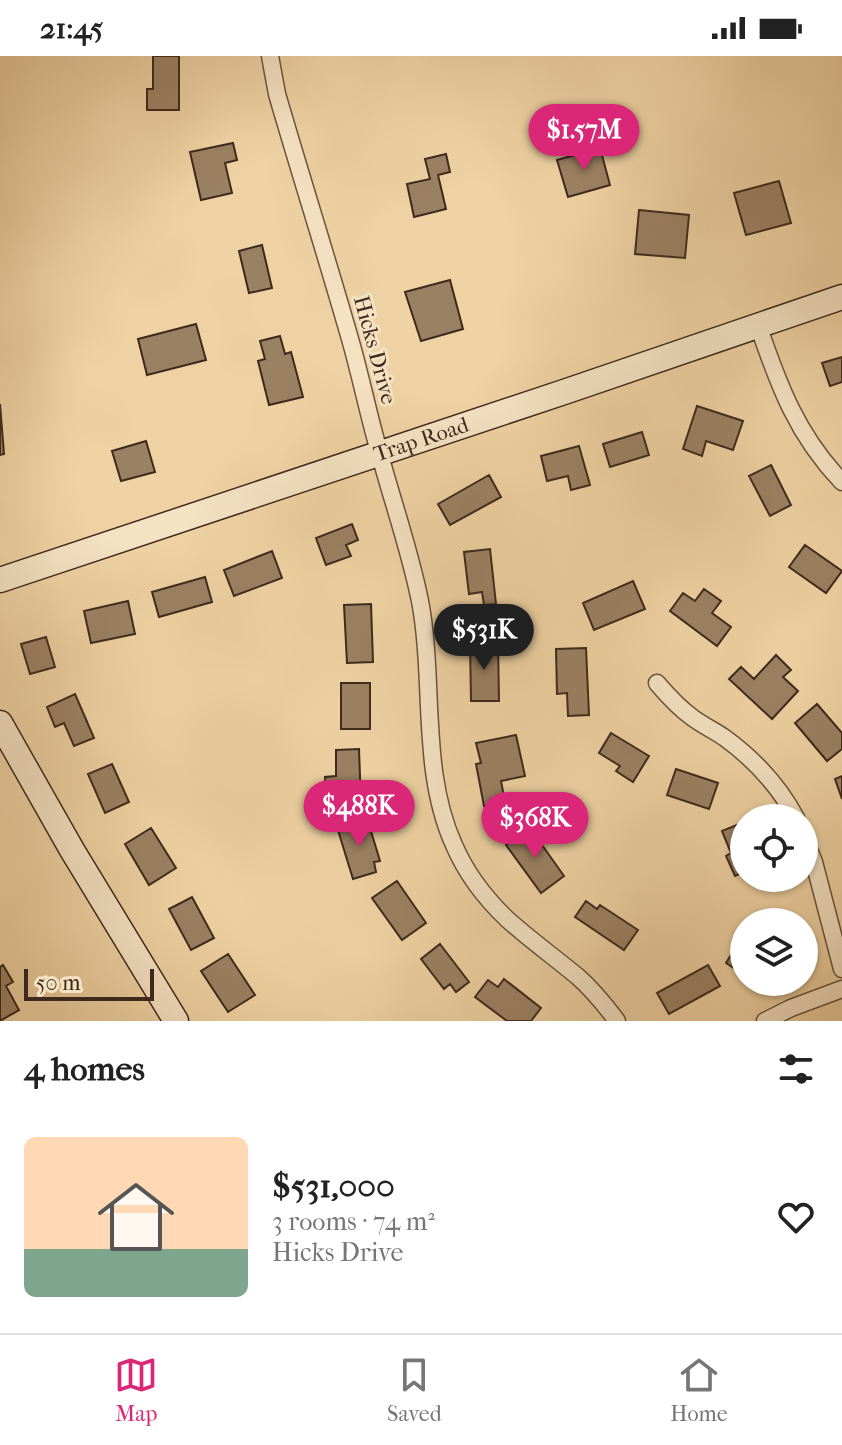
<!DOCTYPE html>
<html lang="en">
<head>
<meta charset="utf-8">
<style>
  :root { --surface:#fff; --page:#f6f6f6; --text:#222; --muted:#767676; --line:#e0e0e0; --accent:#db2777 }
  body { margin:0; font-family:"IM FELL French Canon",serif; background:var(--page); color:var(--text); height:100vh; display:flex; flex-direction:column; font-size:30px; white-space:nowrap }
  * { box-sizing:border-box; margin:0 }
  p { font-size:26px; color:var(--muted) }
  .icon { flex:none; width:44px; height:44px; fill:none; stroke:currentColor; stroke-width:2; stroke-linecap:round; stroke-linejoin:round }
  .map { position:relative; height:965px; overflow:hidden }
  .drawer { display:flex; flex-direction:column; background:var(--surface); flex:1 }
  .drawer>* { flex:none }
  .fabs { position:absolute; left:730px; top:748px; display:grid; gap:16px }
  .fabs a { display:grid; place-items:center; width:88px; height:88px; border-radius:50%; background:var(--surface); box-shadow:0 2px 6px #0004; font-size:40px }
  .scale { position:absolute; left:24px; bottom:20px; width:130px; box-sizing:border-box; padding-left:8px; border:4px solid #3f291d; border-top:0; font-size:22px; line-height:28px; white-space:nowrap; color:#3f291d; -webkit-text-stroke:6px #f5e2c3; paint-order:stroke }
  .price { position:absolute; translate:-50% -68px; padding:0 18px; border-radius:28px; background:var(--accent); color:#fff; font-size:26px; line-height:52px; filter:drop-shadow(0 2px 4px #0008) }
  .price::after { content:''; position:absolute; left:50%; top:48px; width:24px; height:18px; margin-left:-12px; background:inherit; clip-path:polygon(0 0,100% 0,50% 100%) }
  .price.selected { background:#222; color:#fff }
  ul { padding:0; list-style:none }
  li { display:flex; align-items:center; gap:24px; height:200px; padding:0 24px }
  li span { display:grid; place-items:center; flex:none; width:224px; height:160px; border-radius:12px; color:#555 }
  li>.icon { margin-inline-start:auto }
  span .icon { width:96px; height:96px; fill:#fffc; stroke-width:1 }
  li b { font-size:34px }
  h2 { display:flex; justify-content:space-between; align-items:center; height:96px; padding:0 24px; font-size:34px }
  .status { display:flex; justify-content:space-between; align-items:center; height:56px; padding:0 40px; background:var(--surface); direction:ltr }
  .status svg { height:22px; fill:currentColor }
  .tab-bar { display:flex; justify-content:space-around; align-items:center; height:112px; border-top:2px solid var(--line); background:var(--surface); font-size:22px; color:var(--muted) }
  .tab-bar a { display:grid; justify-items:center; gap:4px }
  .tab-bar .selected { color:var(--accent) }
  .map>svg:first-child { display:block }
  .building { fill:#9b8163; stroke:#3f291d; stroke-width:2 }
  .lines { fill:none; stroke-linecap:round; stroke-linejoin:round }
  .street-casing { stroke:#6b533e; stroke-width:19 }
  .secondary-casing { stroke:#3f291d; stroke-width:27 }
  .street { stroke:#f5e2c3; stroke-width:16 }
  .secondary { stroke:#f5e2c3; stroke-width:24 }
  .labels { text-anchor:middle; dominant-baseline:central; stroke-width:6; stroke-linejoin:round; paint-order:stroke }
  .street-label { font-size:22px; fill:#3f291d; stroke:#f5e2c3 }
</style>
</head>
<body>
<div class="status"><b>21:45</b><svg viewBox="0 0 49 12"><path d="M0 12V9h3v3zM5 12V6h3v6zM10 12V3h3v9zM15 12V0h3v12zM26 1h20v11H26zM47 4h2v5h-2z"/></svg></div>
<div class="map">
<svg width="842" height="965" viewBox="0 0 842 965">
  <rect width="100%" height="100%" fill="#efd2a3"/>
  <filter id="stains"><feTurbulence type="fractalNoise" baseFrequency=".0025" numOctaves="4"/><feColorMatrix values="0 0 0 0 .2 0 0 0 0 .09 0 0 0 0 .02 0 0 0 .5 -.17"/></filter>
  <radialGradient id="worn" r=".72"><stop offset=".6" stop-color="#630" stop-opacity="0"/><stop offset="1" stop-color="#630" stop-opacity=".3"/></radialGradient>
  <path class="building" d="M153 0H179V54H147V33H153Z
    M233 87 237 104 225 107 232 137 201 144 190 96Z
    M600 92 610 129 568 141 557 104Z
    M446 98 450 116 438 119 446 153 414 161 407 128 430 123 425 103Z
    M779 125 791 167 746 179 734 137Z
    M639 154 689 159 685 202 635 198Z
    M262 189 272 232 249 237 239 195Z
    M450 224 463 273 421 285 405 236Z
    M196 268 206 304 147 319 138 283Z
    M280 280 285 298 291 296 303 341 269 349 258 305 265 303 260 285Z
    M842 301V326L830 330 822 307Z
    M0 348 4 398 0 399Z
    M697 350 743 365 733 394 706 385 702 400 683 393Z
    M642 376 649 399 610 411 603 388Z
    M146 385 155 416 121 425 112 395Z
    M579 390 590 429 571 434 568 420 547 425 541 400Z
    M771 409 791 449 770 460 749 420Z
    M489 419 501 441 450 469 438 448Z
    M352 468 358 484 346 489 351 500 326 509 316 482Z
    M805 489 842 515 826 537 789 511Z
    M490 493 496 548 484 549 482 536 469 538 464 496Z
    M272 495 282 522 234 540 224 514Z
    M205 521 212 546 159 561 152 536Z
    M633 525 645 553 594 574 583 547Z
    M704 533 721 545 712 557 731 571 717 590 670 555 683 537 695 545Z
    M128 545 135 578 91 587 84 555Z
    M371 548 373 606 347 607 344 549Z
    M46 581 55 611 30 618 21 588Z
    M470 586H498L499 645H471Z
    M586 592 589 659 568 660 567 637 557 638 556 593Z
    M776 599 791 614 783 621 798 635 772 663 729 623 741 611 754 623Z
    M341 627H370V673H341Z
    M75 638 94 682 74 690 64 667 55 671 47 651Z
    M817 648 842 677V693L827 705 795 667Z
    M611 677 649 700 633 726 616 715 620 710 599 697Z
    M516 679 525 720 501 725 505 746 484 750 476 708 481 707 476 687Z
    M359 693 361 748H335L334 740 326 741 325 721 336 720V694Z
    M112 708 129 746 105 757 88 718Z
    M676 713 718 727 709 753 667 739Z
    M842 720V743L835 723Z
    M367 762 380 805 374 806 376 816 353 823 337 771Z
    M744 766V816L735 820 726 800 731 797 722 775Z
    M151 772 176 812 149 829 125 788Z
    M530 772 564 820 541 837 506 789Z
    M397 825 426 867 402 884 372 842Z
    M192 841 214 882 191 894 169 853Z
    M586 845 597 853 600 849 638 874 624 894 575 861Z
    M757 857 771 866H752Z
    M744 878V919L726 907Z
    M440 888 469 926 456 936 450 928 444 933 421 903Z
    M228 898 255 939 228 956 201 915Z
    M3 909 13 926 6 930 19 954 0 965V911Z
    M708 909 720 930 669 958 657 937Z
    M504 923 541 952 531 965H507L475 941 488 924 498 931Z"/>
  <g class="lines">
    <g class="street-casing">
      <path id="street" d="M270 0 277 38C300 117 325 196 348 276 360 316 368 358 380 399 393 447 410 495 420 545 435 624 420 715 454 789 466 817 485 842 507 863 529 883 554 901 577 920 592 933 605 949 617 965
        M758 269C779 330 797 379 842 426
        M657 627C668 640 679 652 693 662 704 670 715 675 725 682 755 704 779 730 796 762
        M804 781 814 806 842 913
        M765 965 791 952 842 933"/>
    </g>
    <g class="secondary-casing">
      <g id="secondary">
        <path id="s1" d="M0 524 567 335 842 241"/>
        <path d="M0 667 72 794 176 965"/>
      </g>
    </g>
    <use href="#street" class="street"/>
    <use href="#secondary" class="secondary"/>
  </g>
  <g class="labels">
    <g class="street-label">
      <text transform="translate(375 294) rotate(75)">Hicks Drive</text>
      <text stroke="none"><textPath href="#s1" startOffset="444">Trap Road</textPath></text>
    </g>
  </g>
  <rect width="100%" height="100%" filter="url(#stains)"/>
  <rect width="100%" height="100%" fill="url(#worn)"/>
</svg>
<div class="fabs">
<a><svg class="icon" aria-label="locate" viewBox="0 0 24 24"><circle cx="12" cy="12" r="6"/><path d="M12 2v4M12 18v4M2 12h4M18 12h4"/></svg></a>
<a><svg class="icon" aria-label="layers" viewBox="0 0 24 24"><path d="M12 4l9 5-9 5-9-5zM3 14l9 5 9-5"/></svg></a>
</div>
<div class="scale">50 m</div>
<b class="price" style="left:584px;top:116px">$1.57M</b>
<b class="price selected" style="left:484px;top:616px">$531K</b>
<b class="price" style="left:359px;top:792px">$488K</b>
<b class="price" style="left:535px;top:804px">$368K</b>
</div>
<section class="drawer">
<h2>4 homes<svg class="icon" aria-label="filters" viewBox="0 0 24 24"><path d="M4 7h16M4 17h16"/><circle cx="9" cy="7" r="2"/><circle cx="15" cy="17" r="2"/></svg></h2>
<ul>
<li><span style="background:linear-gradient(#ffd9b3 70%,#7fa58c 0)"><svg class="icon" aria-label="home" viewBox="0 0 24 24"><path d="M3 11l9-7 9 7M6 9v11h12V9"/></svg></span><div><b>$531,000</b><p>3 rooms · 74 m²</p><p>Hicks Drive</p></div><svg class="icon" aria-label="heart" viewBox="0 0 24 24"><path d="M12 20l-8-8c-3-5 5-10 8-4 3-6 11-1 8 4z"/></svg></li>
</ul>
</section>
<nav class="tab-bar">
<a class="selected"><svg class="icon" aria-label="map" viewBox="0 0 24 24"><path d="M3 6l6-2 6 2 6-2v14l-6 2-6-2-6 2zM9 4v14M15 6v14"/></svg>Map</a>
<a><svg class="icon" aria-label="saved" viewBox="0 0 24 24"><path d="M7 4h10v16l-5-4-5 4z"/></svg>Saved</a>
<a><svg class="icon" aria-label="home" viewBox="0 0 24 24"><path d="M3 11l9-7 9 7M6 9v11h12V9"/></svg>Home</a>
</nav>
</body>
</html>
